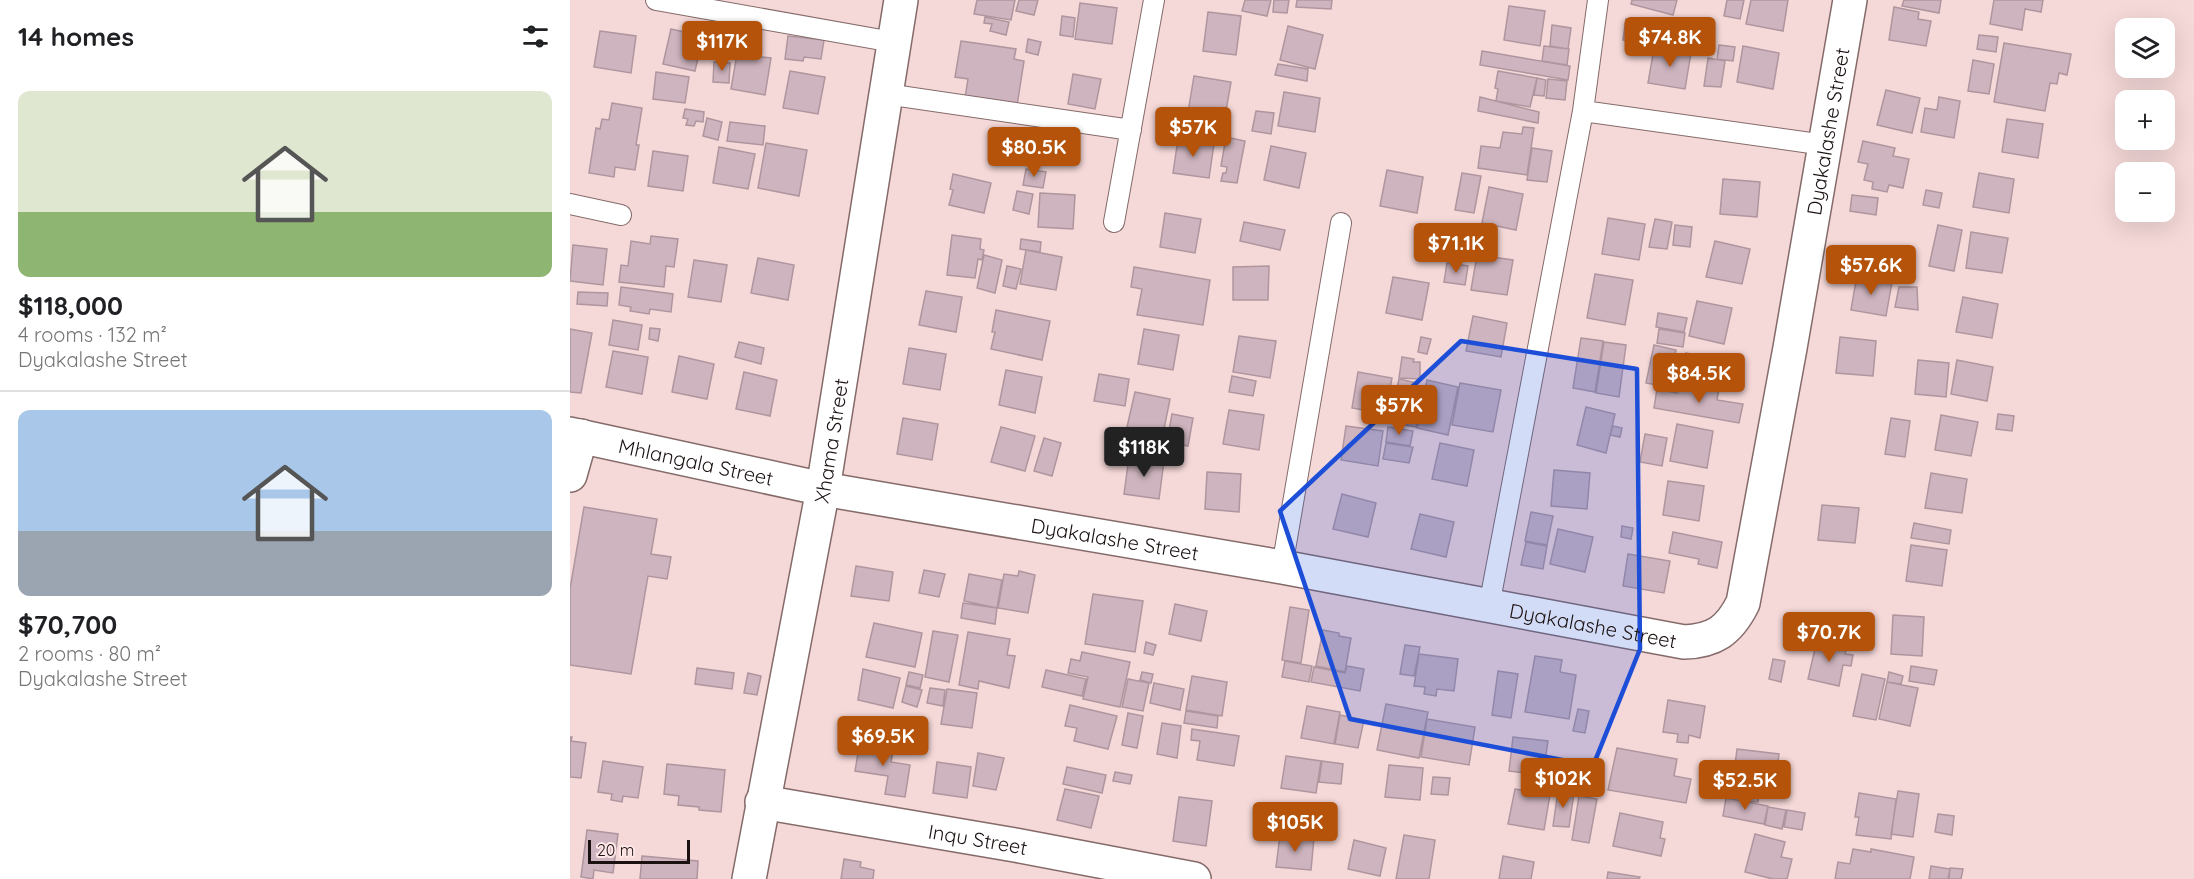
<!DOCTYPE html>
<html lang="en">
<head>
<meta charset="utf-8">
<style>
  :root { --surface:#fff; --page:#f2f2f2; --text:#202124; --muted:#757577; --line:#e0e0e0; --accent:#b45309 }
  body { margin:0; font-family:Quicksand,sans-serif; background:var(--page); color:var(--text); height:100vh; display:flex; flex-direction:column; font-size:22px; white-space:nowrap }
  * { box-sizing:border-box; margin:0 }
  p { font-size:20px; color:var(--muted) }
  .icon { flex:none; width:33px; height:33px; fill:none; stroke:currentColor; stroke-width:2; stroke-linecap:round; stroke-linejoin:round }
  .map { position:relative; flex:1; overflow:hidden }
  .side { display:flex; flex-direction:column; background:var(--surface); width:570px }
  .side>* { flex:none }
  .tools { position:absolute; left:1545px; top:18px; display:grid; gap:12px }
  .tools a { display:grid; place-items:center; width:60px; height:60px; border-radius:12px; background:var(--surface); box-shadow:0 6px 24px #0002; font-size:30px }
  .scale { position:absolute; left:18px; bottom:15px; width:102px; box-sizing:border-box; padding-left:6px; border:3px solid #1b1111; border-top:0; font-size:16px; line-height:21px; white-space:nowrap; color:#1b1111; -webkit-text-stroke:4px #ffe7e7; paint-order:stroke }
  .price { position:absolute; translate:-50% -51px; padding:0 14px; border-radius:6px; background:var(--accent); color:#fff; font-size:20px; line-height:39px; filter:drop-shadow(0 2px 3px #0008) }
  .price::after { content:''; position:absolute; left:50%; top:36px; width:18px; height:14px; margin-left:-9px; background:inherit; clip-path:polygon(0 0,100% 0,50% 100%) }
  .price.on { background:#222; color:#fff }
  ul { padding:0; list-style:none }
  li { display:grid; align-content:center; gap:12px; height:318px; padding:0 18px }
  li+li { border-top:2px solid var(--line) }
  li span { display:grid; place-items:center; height:186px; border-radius:12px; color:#555 }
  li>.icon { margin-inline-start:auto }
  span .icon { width:108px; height:108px; fill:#fffc; stroke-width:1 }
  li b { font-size:26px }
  h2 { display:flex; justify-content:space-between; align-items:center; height:72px; padding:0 18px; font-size:26px }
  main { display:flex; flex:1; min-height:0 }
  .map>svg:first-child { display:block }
  .building { fill:#ceb4be; stroke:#ae959e; stroke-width:1.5 }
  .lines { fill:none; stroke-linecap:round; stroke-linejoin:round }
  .lane-casing { stroke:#846b6a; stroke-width:22 }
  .street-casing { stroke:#846b6a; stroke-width:36 }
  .lane { stroke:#fff; stroke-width:20 }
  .street { stroke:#fff; stroke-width:33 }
  .marked { fill:#1d4ed8; fill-opacity:0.2; stroke:#1d4ed8; stroke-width:4.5; stroke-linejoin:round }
  .labels { text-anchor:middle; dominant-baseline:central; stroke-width:4.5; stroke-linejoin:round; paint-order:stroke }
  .street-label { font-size:20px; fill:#1b1111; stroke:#ffe7e7 }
</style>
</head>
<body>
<main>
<section class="side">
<h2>14 homes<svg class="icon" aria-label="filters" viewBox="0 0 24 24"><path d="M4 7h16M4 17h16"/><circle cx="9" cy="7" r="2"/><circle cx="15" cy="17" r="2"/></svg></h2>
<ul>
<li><span style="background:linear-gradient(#dfe7d0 65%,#8fb573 0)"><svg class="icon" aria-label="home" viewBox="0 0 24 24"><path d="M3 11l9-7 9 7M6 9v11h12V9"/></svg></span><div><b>$118,000</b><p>4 rooms · 132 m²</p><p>Dyakalashe Street</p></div></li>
<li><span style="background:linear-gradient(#a9c7e8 65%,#9aa5b1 0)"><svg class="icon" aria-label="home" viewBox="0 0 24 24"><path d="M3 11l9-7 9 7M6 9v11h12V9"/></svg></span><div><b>$70,700</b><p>2 rooms · 80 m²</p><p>Dyakalashe Street</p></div></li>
</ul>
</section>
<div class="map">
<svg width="1624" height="879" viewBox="0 0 1624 879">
  <rect width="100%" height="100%" fill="#f5d8d8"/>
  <path class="building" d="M407 0H445L441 20 404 14Z
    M449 0H468L464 15 446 11Z
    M675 0H701L697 16 672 11Z
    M704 0H719L717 13 703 12Z
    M727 0H762L761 9 726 7Z
    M1062 0H1107L1103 15 1061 4Z
    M1157 0H1174L1170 19 1154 16Z
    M1181 0H1218L1213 31 1176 24Z
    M1334 0H1371L1369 13 1332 6Z
    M1424 0H1473L1471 12 1455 9 1452 30 1420 24Z
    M510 3 547 8 542 44 505 39Z
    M939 6 975 11 970 46 934 40Z
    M1324 7 1349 12 1348 19 1361 21 1356 46 1319 40Z
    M638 12 671 16 666 55 633 51Z
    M492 16 505 18 503 37 490 35Z
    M415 17 439 22 436 35 420 31 422 24 414 23Z
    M1056 19 1092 24 1089 46 1053 40Z
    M982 25 1001 28 998 49 980 46Z
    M718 26 753 35 745 69 710 60Z
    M101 29 133 36 125 71 93 64Z
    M30 31 66 36 61 73 24 67Z
    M1409 35 1428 37 1426 52 1407 49Z
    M218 36 254 40 251 59 234 57 233 61 215 59Z
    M458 39 471 42 468 55 456 52Z
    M391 41 446 49 444 59 454 61 446 112 394 104 398 79 385 77Z
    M1434 43 1501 54 1497 75 1489 73 1487 84 1480 83 1475 111 1424 102Z
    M1149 45 1165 47 1163 61 1147 59Z
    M974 46 999 49 997 65 972 61Z
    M1173 46 1209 53 1203 89 1167 82Z
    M1084 48 1121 53 1115 89 1078 83Z
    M912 51 1000 66 998 80 910 65Z
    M167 54 201 58 195 95 161 89Z
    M1138 58 1155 61 1151 87 1134 86Z
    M1403 60 1424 64 1419 94 1398 91Z
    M144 62 160 63 159 83 143 82Z
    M708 64 738 69 737 81 705 75Z
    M220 71 255 77 248 114 213 108Z
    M928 71 967 78 960 107 926 101 928 89 925 88Z
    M86 72 119 77 115 103 83 99Z
    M503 74 531 79 525 109 498 104Z
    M624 76 661 82 655 117 618 112Z
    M967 78 976 80 974 96 964 95Z
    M978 79 997 81 995 100 976 98Z
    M1316 90 1350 98 1342 133 1307 125Z
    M714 92 750 98 745 132 708 126Z
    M910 97 969 112 968 123 908 111Z
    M1369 97 1390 101 1384 138 1351 132 1355 108 1367 110Z
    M42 103 72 108 66 145H69L65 170 45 167 44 177 19 173 26 128 30 129 32 119 39 120Z
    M115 109 134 112 133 122 126 121 124 126 116 125 118 119 113 118Z
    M686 111 704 113 701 134 682 131Z
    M137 118 152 122 148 140 133 136Z
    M1437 119 1473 124 1468 158 1432 152Z
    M160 122 195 126 193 145 157 141Z
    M953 127 964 128 957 175 908 168 911 146 930 148 933 132 952 134Z
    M656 137 675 141 667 183 651 181 653 173H656L657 167 651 166Z
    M608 139 644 144 639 178 603 173Z
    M1293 141 1325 148 1323 156 1339 159 1333 188 1319 185 1317 192 1302 189 1303 182 1294 180 1298 164 1288 162Z
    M196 143 237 150 229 196 188 188Z
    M701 146 736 153 729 188 694 180Z
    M149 147 185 154 178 189 143 183Z
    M962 148 982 151 977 182 957 180Z
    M83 151 118 156 113 191 78 186Z
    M456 169 476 172 473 188 453 185Z
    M817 170 853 177 847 213 810 206Z
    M892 173 911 176 904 213 885 210Z
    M1409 173 1444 179 1439 213 1403 207Z
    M383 174 421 183 414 213 379 205 383 190 380 189Z
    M1153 179 1190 182 1187 217 1150 214Z
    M919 187 953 194 946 230 912 223Z
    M1356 190 1372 193 1369 208 1353 205Z
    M447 191 463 194 459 214 443 210Z
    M470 193 505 195 503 229 468 227Z
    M1282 195 1308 198 1306 215 1280 211Z
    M595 213 631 219 625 253 590 247Z
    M1038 218 1075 224 1069 260 1032 254Z
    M1085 219 1102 222 1097 249 1079 247Z
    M674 222 715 230 710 250 670 241Z
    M1105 225 1122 227 1120 247 1103 245Z
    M1368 225 1392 230 1384 271 1359 266Z
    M1401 232 1438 238 1432 273 1396 268Z
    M382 235 411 239 410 249 414 250 412 260 408 259 405 278 377 275Z
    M81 236 108 239 104 267 96 266 94 287 49 282 51 265 58 266 61 241 80 244Z
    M451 239 471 242 470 252 450 249Z
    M1145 241 1180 249 1172 284 1136 277Z
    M3 245 37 249 33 285 0 281Z
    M456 250 492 257 486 290 450 284Z
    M414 255 432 260 425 293 407 288Z
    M907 255 943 260 937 295 901 290Z
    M188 258 224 265 218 300 181 293Z
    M124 260 157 265 151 302 118 297Z
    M877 263 898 266 895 285 874 282Z
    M437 266 451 269 446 289 433 286Z
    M699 266 698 300H663V267Z
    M564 267 640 280 633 325 567 315 572 289 561 287Z
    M1025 274 1063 280 1055 325 1017 318Z
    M1287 275 1322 282 1316 316 1281 310Z
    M823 277 859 283 852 320 816 313Z
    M51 287 103 294 101 312 80 309 79 314 60 311 61 307 49 305Z
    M1329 287H1347L1348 310 1325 307Z
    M356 291 392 297 386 332 349 325Z
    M8 292 38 293 37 306 7 304Z
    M1393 297 1428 304 1422 338 1386 332Z
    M1127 301 1162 308 1154 344 1119 336Z
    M426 310 480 321 472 360 421 349 425 332H422Z
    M1088 313 1117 318 1114 332 1086 327Z
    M903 316 937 323 931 357 896 351Z
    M43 320 72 325 68 350 39 345Z
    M80 328 90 329 88 341 79 339Z
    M0 329 22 333 11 393 0 392Z
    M574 329 609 335 603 370 568 364Z
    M1089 329 1115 333 1113 347 1087 343Z
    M669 336 706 341 700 378 663 372Z
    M851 337 861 339 857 354 848 352Z
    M1270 337 1306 341 1303 376 1266 373Z
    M1011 338 1033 341 1025 392 1003 388Z
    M169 342 194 348 191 364 165 357Z
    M1034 342 1056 345 1049 397 1026 393Z
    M1084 345 1106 350 1097 387 1076 383Z
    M339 348 376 354 370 390 333 384Z
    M43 351 78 357 72 394 36 387Z
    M1116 353 1154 361 1148 387 1131 383 1130 388 1109 384Z
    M109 356 144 364 137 399 102 392Z
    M832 357 844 359 843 362H850V379L829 378Z
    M1348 360 1379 363 1376 397 1345 394Z
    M1387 360 1423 367 1417 401 1381 394Z
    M436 370 472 377 465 413 429 405Z
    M174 372 207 380 200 416 166 409Z
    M788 372 822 378 815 414 782 408Z
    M529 374 559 379 555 406 524 401Z
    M662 376 686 381 683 396 659 392Z
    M829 379 847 383 846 388 852 389 846 427 820 422Z
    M857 380 888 387 878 435 847 428Z
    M890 383 931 390 923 432 882 425Z
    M1109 385 1132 389V386L1149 389 1147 400 1173 404 1169 423 1084 408 1087 389 1107 393Z
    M565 392 600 399 593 434 557 427Z
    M1016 407 1045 414 1036 453 1007 445Z
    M659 410 694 415 689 450 653 444Z
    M602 414 623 418 618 446 597 442Z
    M1428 414 1444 416 1442 431 1426 429Z
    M1371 415 1408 422 1401 456 1365 450Z
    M333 418 368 424 362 460 327 454Z
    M1321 418 1340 421 1335 457 1315 454Z
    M1107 424 1143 431 1137 468 1100 461Z
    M776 426 813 431 808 466 771 460Z
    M1043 426 1052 428 1050 437 1040 435Z
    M431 427 465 436 455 471 421 462Z
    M818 427 843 431 840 446 816 442Z
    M1075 434 1097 438 1092 466 1070 462Z
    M474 438 491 443 482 476 464 471Z
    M816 443 843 447 839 463 813 459Z
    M870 443 904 450 897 486 862 479Z
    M559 457 594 461 589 499 554 494Z
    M984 470 1020 473 1017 509 981 506Z
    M637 472 671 474 669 512 635 509Z
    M1361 473 1397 479 1392 513 1355 508Z
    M1098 481 1134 486 1129 521 1093 515Z
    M772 494 806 503 798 537 763 529Z
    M1252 505 1289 508 1285 543 1248 540Z
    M14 507 87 519 81 554 101 557 97 579 78 576 61 674 0 665V589Z
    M961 512 983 516 977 545 955 541Z
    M850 514 884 522 876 557 841 549Z
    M1344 523 1381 530 1379 544 1341 538Z
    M1052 526 1063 528 1061 539 1051 537Z
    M988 529 1023 537 1015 572 980 564Z
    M1103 532 1152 542 1147 568 1128 564 1129 559 1099 553Z
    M956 542 977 546 973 569 951 565Z
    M1341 545 1377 550 1372 586 1336 581Z
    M1058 554 1100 561 1094 593 1053 586Z
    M286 566 323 572 319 601 281 596Z
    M354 570 375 574 369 597 349 593Z
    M449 571 465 575 458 613 428 608 434 574 448 576Z
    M399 574 432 580 427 608 394 601Z
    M523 594 573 601 565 652 515 644Z
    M393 603 427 608 425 624 391 618Z
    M605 604 637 611 631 641 599 634Z
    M720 607 739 610 731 663 712 660Z
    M1323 615 1354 617 1352 656 1321 654Z
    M304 623 352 633 345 667 296 657Z
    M753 630 769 633V636L781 638 775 672 746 666Z
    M363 631 388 635 379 682 355 677Z
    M398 632 440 639 437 655 445 656 439 688 409 681 408 689 389 685Z
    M1247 640 1277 646 1275 654 1283 655 1281 666 1273 665 1269 686 1238 679Z
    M576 642 586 645 583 655 574 653Z
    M835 645 850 647 844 676 830 674Z
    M512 652 560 662 550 707 513 699 518 677 498 673 501 659 510 661Z
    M849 654 888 659 884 691 867 689 866 696 854 694 855 687 844 686Z
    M965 656 992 660 990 672 1006 675 999 719 955 712Z
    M1203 659 1215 661 1211 682 1199 679Z
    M715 661 742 666 739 682 712 677Z
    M777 666 794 669 790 691 741 682 744 667 775 673Z
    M1341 666 1367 670 1364 685 1339 681Z
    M127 668 164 673 162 689 125 684Z
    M293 669 330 678 323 708 288 700Z
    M476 670 516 679 512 696 472 687Z
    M928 671 948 674 941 718 922 715Z
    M339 672 353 675 350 688 336 685Z
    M572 672 583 674 581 683 570 680Z
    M1319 672 1333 676 1331 684 1317 682Z
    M178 673 191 676 187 695 174 693Z
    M1292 674 1315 679 1306 720 1283 716Z
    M622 676 657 682 652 716 616 710Z
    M558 679 579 683 573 711 552 707Z
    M1317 682 1348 688 1340 726 1309 719Z
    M584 683 614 689 610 710 580 703Z
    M336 686 352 690 347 707 332 702Z
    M360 688 375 690 373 706 357 703Z
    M377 689 407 693 402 728 371 724Z
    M1098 700 1135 706 1130 738 1119 735 1118 743 1107 742 1108 734 1093 732Z
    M816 704 858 712 849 758 807 750Z
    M500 705 547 716 538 749 504 741 507 728 495 726Z
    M737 706 770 712 764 744 731 738Z
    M1008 709 1019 711 1015 733 1003 731Z
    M616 711 648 716 647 728 614 723Z
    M558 713 573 716 567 748 552 745Z
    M770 715 794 720 788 748 765 744Z
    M857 719 905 727 899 765 851 757Z
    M592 723 611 726 607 758 587 754Z
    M293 727 320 732 318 745 291 740Z
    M622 729 669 736 664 766 627 760 630 741 621 740Z
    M0 737H2L1 741 16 743 11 778 0 777Z
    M943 737 978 741 973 775 939 771Z
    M290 741 324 746 321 762 340 765 335 797 315 794 318 776 285 771Z
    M1047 748 1107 759 1104 776 1121 779 1116 803 1038 790Z
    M1167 749 1209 754 1204 796 1189 794 1188 802 1177 801 1178 793 1162 790Z
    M408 753 434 758 426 790 403 786Z
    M716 756 751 761 746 793 711 788Z
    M33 761 73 767 68 798 53 796 52 802 41 800 42 794 28 792Z
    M752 761 773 764 771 784 749 782Z
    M367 762 401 767 397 798 363 793Z
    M97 764 155 770 151 812 129 810V807L108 805 109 796 94 794Z
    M819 765 853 768 850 800 815 797Z
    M497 767 536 775 532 793 493 784Z
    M980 768H1004V784H979Z
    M545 772 562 775 560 784 543 781Z
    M863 777 880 778 878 795 861 794Z
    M495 789 529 796 521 828 487 820Z
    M945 789 980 795 974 830 938 824Z
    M988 791 1004 793 999 827 983 826Z
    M1328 791 1349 794 1343 837 1321 834Z
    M1289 793 1326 799 1321 839 1286 835 1289 817H1285Z
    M1009 796 1027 799 1019 843 1002 840Z
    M609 797 642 801 636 846 603 841Z
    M1156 798 1198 806 1194 824 1153 816Z
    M1198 807 1216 810 1212 829 1195 825Z
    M1217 810 1235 813 1232 830 1214 827Z
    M1050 813 1093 822 1090 838 1095 839 1091 856 1043 846Z
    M1368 814 1384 816 1382 835 1365 832Z
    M17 830 48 834 43 873 24 870 23 879 11 877Z
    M1185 834 1215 842 1211 857 1222 859 1217 879H1203L1175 872Z
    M710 835 744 838 741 870 706 867Z
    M834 835 865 840 859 879H826Z
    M784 840 816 848 810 876 778 869Z
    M1283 849 1301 852V849L1344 857 1340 879H1265L1268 862 1280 864Z
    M72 856 128 861 127 879H70Z
    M933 856 964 862 961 879H929Z
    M274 859 291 862 290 867 304 870 303 879H271Z
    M1361 866 1380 869 1378 879H1359Z
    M1380 868 1393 869 1391 879H1379Z
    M1038 872 1070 877 1069 879H1037Z"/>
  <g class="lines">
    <g class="lane-casing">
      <path id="lane" d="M86 0 323 42
        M316 94 561 130
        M1013 111 1255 145
        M0 204 51 215
        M544 222 584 0
        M712 567 771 223
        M919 606 1013 111 1028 0"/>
    </g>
    <g class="street-casing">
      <g id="street">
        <path id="s1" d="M0 434 253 489 712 567 1114 642C1144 641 1159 631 1173 603L1220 348 1280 0"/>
        <path d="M0 475 11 436"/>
        <path id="s2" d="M192 802 445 845 624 879"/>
        <path id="s3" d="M179 879 253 489 331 0"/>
      </g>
    </g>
    <use href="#lane" class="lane"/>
    <use href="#street" class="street"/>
  </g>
  <path class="marked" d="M891 341 1067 369 1070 649 1023 766 780 719 710 511Z"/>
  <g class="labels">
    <g class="street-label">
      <text stroke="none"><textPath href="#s1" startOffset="1688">Dyakalashe Street</textPath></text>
      <text stroke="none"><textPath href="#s3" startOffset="446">Xhama Street</textPath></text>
      <text stroke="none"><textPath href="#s1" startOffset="129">Mhlangala Street</textPath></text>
      <text stroke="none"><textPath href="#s1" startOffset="555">Dyakalashe Street</textPath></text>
      <text stroke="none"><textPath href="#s1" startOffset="1041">Dyakalashe Street</textPath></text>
      <text stroke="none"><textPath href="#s2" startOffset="219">Inqu Street</textPath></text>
    </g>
  </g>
</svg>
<div class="tools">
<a><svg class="icon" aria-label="layers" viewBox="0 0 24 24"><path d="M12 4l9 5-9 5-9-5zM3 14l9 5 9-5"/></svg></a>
<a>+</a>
<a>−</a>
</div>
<div class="scale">20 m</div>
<b class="price" style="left:1100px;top:68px">$74.8K</b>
<b class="price" style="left:152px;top:72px">$117K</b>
<b class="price" style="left:623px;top:158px">$57K</b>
<b class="price" style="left:464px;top:178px">$80.5K</b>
<b class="price" style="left:886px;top:274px">$71.1K</b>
<b class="price" style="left:1301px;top:296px">$57.6K</b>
<b class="price" style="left:1129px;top:404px">$84.5K</b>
<b class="price" style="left:829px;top:436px">$57K</b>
<b class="price on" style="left:574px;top:478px">$118K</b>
<b class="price" style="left:1259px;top:663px">$70.7K</b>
<b class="price" style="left:313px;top:767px">$69.5K</b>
<b class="price" style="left:993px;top:809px">$102K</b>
<b class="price" style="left:1175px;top:811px">$52.5K</b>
<b class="price" style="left:725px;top:853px">$105K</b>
</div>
</main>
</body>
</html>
